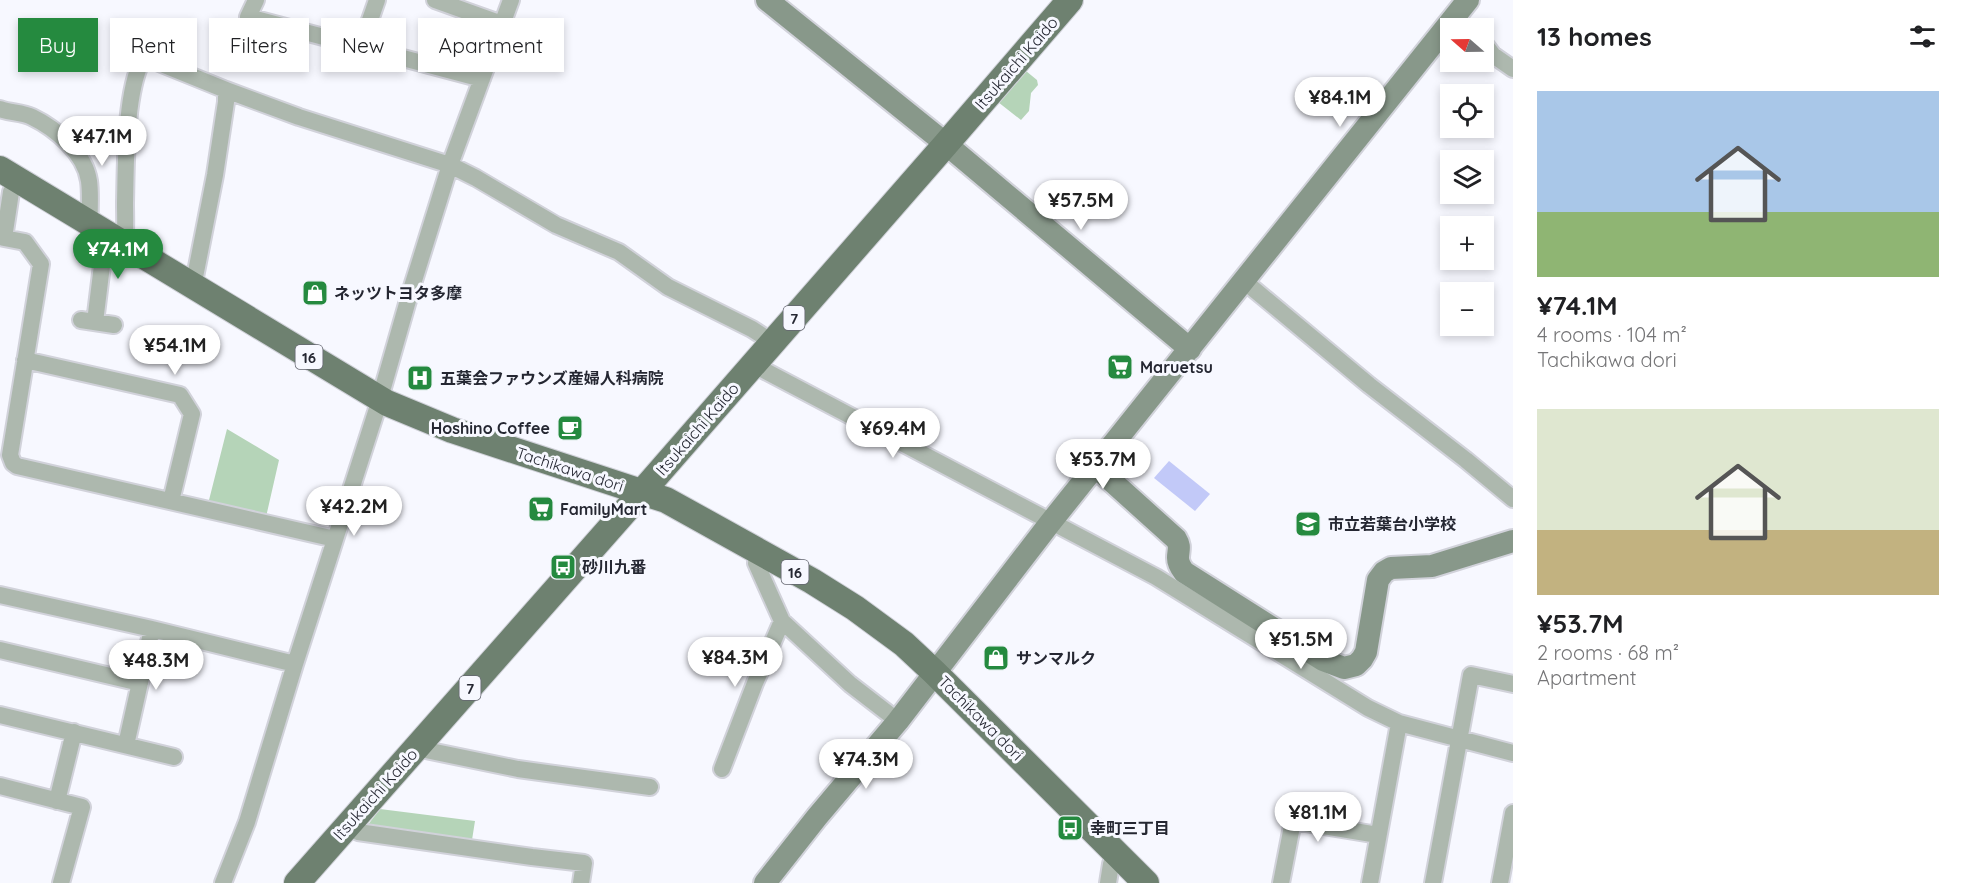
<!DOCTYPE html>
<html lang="en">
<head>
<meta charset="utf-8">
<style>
  :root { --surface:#fff; --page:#f2f2f2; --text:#202124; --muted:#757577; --accent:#258a3f }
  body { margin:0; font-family:Quicksand,"Noto Sans JP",sans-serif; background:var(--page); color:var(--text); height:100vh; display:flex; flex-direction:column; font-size:22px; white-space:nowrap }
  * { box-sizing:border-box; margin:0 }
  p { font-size:20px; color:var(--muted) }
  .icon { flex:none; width:33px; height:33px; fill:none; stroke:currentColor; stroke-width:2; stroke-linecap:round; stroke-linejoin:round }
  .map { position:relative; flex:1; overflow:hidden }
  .side { display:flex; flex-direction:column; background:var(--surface); width:450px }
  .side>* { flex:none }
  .banner { position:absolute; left:18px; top:18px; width:570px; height:54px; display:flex; gap:12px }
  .needle { width:39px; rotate:290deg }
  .fabs { position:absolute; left:1440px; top:18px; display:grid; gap:12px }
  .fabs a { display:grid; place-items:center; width:54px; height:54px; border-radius:0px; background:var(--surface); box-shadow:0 3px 9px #0003; font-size:30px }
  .price { position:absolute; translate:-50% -51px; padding:0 14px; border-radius:21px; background:#fff; color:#222; font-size:20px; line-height:39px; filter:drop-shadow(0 2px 3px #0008) }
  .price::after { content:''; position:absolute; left:50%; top:36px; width:18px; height:14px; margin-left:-9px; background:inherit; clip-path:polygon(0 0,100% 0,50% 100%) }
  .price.active { background:var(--accent); color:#fff }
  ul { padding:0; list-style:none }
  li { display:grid; align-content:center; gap:12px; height:318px; padding:0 24px }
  li span { display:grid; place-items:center; height:186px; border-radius:0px; color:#555 }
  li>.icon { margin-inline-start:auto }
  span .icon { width:108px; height:108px; fill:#fffc; stroke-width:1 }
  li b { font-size:26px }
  h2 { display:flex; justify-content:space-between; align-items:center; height:72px; padding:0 24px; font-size:26px }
  .chip { padding:0 21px; border-radius:0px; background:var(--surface); box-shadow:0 3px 9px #0003; font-size:21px; line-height:54px }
  .chip.active { background:var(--accent); color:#fff }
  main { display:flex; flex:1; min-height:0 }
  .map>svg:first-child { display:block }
  .green { fill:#b5d4b8 }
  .water { fill:#c2c9f8 }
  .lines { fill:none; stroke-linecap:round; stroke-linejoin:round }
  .street-casing { stroke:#d1d2da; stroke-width:20 }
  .secondary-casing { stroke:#d1d2da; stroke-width:26 }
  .primary-casing { stroke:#d1d2da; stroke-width:28 }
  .street { stroke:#adb8ae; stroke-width:16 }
  .secondary { stroke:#88988a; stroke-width:22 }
  .primary { stroke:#6e8170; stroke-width:26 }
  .labels { text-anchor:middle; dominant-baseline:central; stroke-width:6; stroke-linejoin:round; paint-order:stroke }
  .shield { fill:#f7f8ff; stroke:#646670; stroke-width:1.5 }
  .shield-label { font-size:15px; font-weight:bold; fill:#252732 }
  .street-label { font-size:16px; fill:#252732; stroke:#f7f8ff }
  .poi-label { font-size:16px; font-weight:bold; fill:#252732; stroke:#f7f8ff; text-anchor:start }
</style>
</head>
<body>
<main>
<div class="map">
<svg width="1513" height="883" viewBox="0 0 1513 883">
  <rect width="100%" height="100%" fill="#f7f8ff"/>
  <path class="green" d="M1026 71 1037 80 1038 85 1031 93 1029 111 1021 120 998 102Z
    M227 429 279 460 266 517 208 504Z
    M380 809 475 821 472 840 367 826Z"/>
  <path class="water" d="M1169 461 1210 494 1195 511 1154 478Z"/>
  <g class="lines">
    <g class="street-casing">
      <path id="street" d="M256 0 248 17 482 79
        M435 0 502 24
        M1453 18 1466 28
        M1484 43 1493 55 1513 69
        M361 46 377 0
        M0 109C10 113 22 112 32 117 55 128 85 153 89 181 91 195 89 210 90 223
        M18 180 11 192 4 238 25 242 41 264 10 455 13 463 17 466 335 539
        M124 244C126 231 125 216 125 203 126 163 125 95 142 60H152L226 90 299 117 450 165 476 178 556 225 619 252 668 287 752 329 772 342
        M1244 281 1369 385 1466 460 1513 499
        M191 285 195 277 215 175 226 102V90
        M81 320 114 325
        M95 322 106 233
        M25 360 180 395 192 414 171 501
        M752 364 1156 577 1368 708 1399 723 1513 753
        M761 553 756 563 782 621 850 684 898 721
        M0 595 152 629 295 664
        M0 650 140 683
        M0 715 174 757
        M126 745 152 629
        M416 748 518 769 650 787
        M722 769 755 683 782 621
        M0 786 82 807 61 883
        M57 801 74 732
        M348 824 358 832 532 857 584 863 581 883
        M223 883 247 822 295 664 376 412 411 290 450 165 511 0
        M1108 883 1111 864 1119 856
        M1281 883 1293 821 1378 835
        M1370 883 1399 723
        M1433 883 1471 675 1513 684
        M1500 883 1513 813"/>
    </g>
    <g class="secondary-casing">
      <path id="secondary" d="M767 0 946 144 1190 349
        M1096 467 1176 539C1181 547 1178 550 1178 558 1178 563 1181 568 1184 572L1323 660 1344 668 1356 665 1362 659 1366 652 1378 580 1384 572 1391 568 1432 566 1513 541
        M765 883 817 817 898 721 1050 523 1468 0"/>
    </g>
    <g class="primary-casing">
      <path id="primary" d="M0 169 387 403 452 430 666 500 812 581 855 608 904 644 934 672 1146 883
        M297 883 642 492 946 144 1070 0"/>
    </g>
    <use href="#street" class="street"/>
    <use href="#secondary" class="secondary"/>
    <use href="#primary" class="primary"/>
  </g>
  <defs>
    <g id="shop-square" transform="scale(1.35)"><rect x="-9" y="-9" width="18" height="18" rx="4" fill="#258a3f" stroke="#f7f8ff"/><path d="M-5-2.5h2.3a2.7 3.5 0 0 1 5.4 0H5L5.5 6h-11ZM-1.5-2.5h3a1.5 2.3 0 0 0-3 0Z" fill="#fff"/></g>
    <g id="supermarket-square" transform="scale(1.35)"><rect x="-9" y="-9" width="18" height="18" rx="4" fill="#258a3f" stroke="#f7f8ff"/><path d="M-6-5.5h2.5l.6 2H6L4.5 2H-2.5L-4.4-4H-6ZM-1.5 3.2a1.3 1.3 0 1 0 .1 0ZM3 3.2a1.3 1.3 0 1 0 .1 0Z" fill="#fff"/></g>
    <g id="hospital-square" transform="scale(1.35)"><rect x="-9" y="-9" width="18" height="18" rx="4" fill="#258a3f" stroke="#f7f8ff"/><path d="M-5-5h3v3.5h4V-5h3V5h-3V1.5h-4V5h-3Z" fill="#fff"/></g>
    <g id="cafe-square" transform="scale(1.35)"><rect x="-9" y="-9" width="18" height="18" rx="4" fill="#258a3f" stroke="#f7f8ff"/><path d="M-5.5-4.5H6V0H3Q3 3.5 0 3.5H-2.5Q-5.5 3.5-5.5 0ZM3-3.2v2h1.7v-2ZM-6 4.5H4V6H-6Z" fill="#fff"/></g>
    <g id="school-square" transform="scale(1.35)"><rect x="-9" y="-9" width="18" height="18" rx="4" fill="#258a3f" stroke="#f7f8ff"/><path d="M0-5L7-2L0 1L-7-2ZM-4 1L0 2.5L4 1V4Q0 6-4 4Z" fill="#fff"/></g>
    <g id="bus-square" transform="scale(1.35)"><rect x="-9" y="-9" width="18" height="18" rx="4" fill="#258a3f" stroke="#f7f8ff"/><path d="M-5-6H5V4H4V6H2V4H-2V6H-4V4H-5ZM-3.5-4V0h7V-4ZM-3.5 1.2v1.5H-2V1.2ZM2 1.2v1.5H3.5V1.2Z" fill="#fff"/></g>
  </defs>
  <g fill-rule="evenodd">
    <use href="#shop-square" x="315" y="293"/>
    <use href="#supermarket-square" x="1120" y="367"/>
    <use href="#hospital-square" x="420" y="378"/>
    <use href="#cafe-square" x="570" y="428"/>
    <use href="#supermarket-square" x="541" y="509"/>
    <use href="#school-square" x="1308" y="524"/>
    <use href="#bus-square" x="563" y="567"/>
    <use href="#shop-square" x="996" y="658"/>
    <use href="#bus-square" x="1070" y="828"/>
  </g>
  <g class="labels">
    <g class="shield">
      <rect x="783.5" y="306" width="21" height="24" rx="4.5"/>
      <rect x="295.5" y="345" width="27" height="24" rx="4.5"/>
      <rect x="781.5" y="560" width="27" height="24" rx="4.5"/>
      <rect x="459.5" y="676" width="21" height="24" rx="4.5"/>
    </g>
    <g class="shield-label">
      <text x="794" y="318">7</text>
      <text x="309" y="357">16</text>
      <text x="795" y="572">16</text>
      <text x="470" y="688">7</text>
    </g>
    <g class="street-label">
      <text transform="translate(1016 63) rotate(-49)">Itsukaichi Kaido</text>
      <text transform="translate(697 429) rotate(-49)">Itsukaichi Kaido</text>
      <text transform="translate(570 469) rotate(18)">Tachikawa dori</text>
      <text transform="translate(981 718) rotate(45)">Tachikawa dori</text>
      <text transform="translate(375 794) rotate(-48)">Itsukaichi Kaido</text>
    </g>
    <g class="poi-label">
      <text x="334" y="293">ネッツトヨタ多摩</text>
      <text x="1140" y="367">Maruetsu</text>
      <text x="440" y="378">五葉会ファウンズ産婦人科病院</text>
      <text x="550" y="428" text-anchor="end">Hoshino Coffee</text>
      <text x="560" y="509">FamilyMart</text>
      <text x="1328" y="524">市立若葉台小学校</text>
      <text x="582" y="567">砂川九番</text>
      <text x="1016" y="658">サンマルク</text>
      <text x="1090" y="828">幸町三丁目</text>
    </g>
  </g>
</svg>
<div class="fabs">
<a><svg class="needle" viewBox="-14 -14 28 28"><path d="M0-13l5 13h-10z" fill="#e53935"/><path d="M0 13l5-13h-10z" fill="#757577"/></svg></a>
<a><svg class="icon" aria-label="locate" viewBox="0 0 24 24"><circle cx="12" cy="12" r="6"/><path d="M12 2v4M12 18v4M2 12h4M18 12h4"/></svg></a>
<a><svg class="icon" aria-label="layers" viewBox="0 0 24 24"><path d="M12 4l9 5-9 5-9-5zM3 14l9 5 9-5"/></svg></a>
<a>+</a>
<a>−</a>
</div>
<b class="price" style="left:1340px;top:128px">¥84.1M</b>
<b class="price" style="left:102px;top:167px">¥47.1M</b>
<b class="price" style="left:1081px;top:231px">¥57.5M</b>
<b class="price active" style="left:118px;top:280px">¥74.1M</b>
<b class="price" style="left:175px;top:376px">¥54.1M</b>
<b class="price" style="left:893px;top:459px">¥69.4M</b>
<b class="price" style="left:1103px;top:490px">¥53.7M</b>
<b class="price" style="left:354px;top:537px">¥42.2M</b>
<b class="price" style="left:1301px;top:670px">¥51.5M</b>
<b class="price" style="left:735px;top:688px">¥84.3M</b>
<b class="price" style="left:156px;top:691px">¥48.3M</b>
<b class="price" style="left:866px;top:790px">¥74.3M</b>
<b class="price" style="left:1318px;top:843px">¥81.1M</b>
<div class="banner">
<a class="chip active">Buy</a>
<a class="chip">Rent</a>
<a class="chip">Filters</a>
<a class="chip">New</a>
<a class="chip">Apartment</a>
</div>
</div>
<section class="side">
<h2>13 homes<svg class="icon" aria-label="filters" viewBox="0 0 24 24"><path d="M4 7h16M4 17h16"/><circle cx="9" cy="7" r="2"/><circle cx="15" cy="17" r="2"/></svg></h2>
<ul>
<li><span style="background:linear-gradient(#a9c7e8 65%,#8fb573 0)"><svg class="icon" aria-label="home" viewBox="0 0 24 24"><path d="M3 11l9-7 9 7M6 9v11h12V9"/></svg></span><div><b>¥74.1M</b><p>4 rooms · 104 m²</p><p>Tachikawa dori</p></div></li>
<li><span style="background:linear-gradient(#dfe7d0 65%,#c2b280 0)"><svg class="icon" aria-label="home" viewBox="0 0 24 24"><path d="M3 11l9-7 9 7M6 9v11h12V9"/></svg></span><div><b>¥53.7M</b><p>2 rooms · 68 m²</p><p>Apartment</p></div></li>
</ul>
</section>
</main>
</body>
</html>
